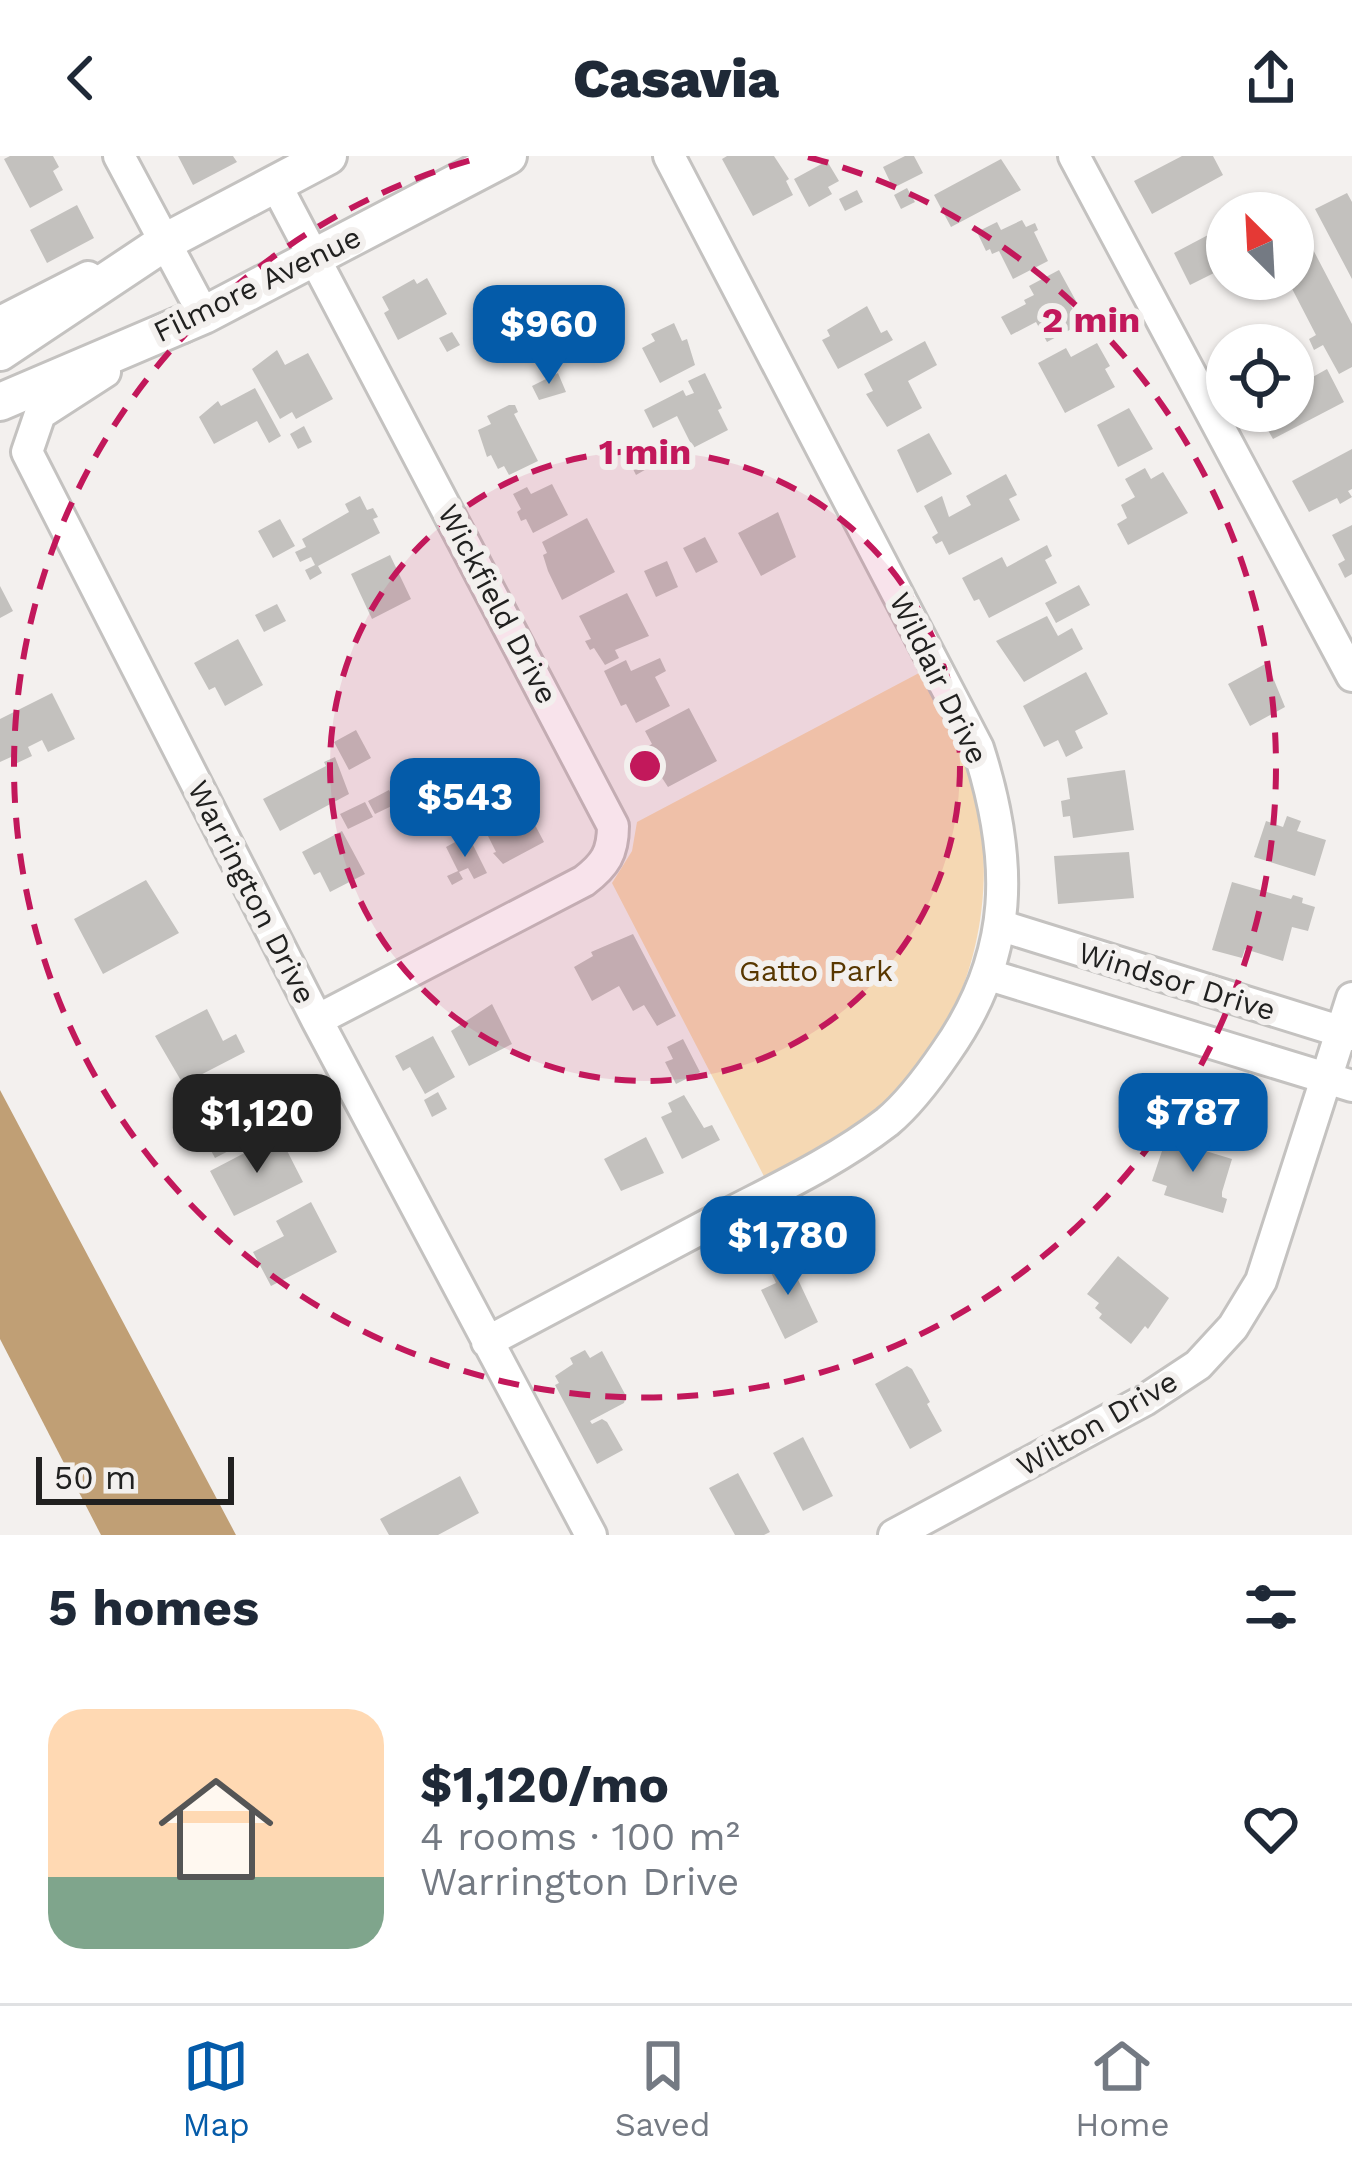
<!DOCTYPE html>
<html lang="en">
<head>
<meta charset="utf-8">
<style>
  :root { --surface:#fff; --page:#f2f2f3; --text:#1f2937; --muted:#747a83; --line:#e0e1e3; --accent:#045ba9 }
  body { margin:0; font-family:"Work Sans",sans-serif; background:var(--page); color:var(--text); height:100vh; display:flex; flex-direction:column; font-size:45px; white-space:nowrap }
  * { box-sizing:border-box; margin:0 }
  p { font-size:39px; color:var(--muted) }
  .icon { flex:none; width:66px; height:66px; fill:none; stroke:currentColor; stroke-width:2; stroke-linecap:round; stroke-linejoin:round }
  .map { position:relative; height:1379px; overflow:hidden }
  .sheet { display:flex; flex-direction:column; background:var(--surface); flex:1 }
  .sheet>* { flex:none }
  .needle { width:78px; rotate:336deg }
  .buttons { position:absolute; left:1206px; top:36px; display:grid; gap:24px }
  .buttons a { display:grid; place-items:center; width:108px; height:108px; border-radius:50%; background:var(--surface); box-shadow:0 3px 9px #0004; font-size:60px }
  .scale { position:absolute; left:36px; bottom:30px; width:198px; box-sizing:border-box; padding-left:12px; border:6px solid #212120; border-top:0; font-size:33px; line-height:42px; white-space:nowrap; color:#212120; -webkit-text-stroke:9px #f3f0ee; paint-order:stroke }
  .price { position:absolute; translate:-50% -102px; padding:0 27px; border-radius:24px; background:var(--accent); color:#fff; font-size:39px; line-height:78px; filter:drop-shadow(0 3px 6px #0008) }
  .price::after { content:''; position:absolute; left:50%; top:72px; width:36px; height:27px; margin-left:-18px; background:inherit; clip-path:polygon(0 0,100% 0,50% 100%) }
  .price.selected { background:#222; color:#fff }
  ul { padding:0; list-style:none }
  li { display:flex; align-items:center; gap:36px; height:300px; padding:0 48px }
  li span { display:grid; place-items:center; flex:none; width:336px; height:240px; border-radius:36px; color:#555 }
  li>.icon { margin-inline-start:auto }
  span .icon { width:144px; height:144px; fill:#fffc; stroke-width:1 }
  li b { font-size:51px }
  h2 { display:flex; justify-content:space-between; align-items:center; height:144px; padding:0 48px; font-size:51px }
  header { display:flex; justify-content:space-between; align-items:center; height:156px; padding:0 48px; background:var(--surface); font-size:54px; font-weight:800 }
  .menu { display:flex; justify-content:space-around; align-items:center; height:168px; border-top:3px solid var(--line); background:var(--surface); font-size:33px; color:var(--muted) }
  .menu a { display:grid; justify-items:center; gap:6px }
  .menu .selected { color:var(--accent) }
  .map>svg:first-child { display:block }
  .green { fill:#f5d8b3 }
  .water { fill:#c09f75 }
  .building { fill:#c3c1be }
  .lines { fill:none; stroke-linecap:round; stroke-linejoin:round }
  .minor-casing { stroke:#c4c2c0; stroke-width:36 }
  .tertiary-casing { stroke:#c4c2c0; stroke-width:42 }
  .minor { stroke:#fff; stroke-width:30 }
  .tertiary { stroke:#fff; stroke-width:36 }
  .ring { fill:none; stroke:#c2185b; stroke-width:6; stroke-dasharray:21 15 }
  .labels { text-anchor:middle; dominant-baseline:central; stroke-width:12; stroke-linejoin:round; paint-order:stroke }
  .street-label { font-size:30px; fill:#212120; stroke:#f3f0ee }
  .park-label { font-size:30px; fill:#583700; stroke:#f3f0ee }
  .centre { fill:#c2185b; stroke:#f3f0ee; stroke-width:6 }
  .ring-label { font-size:36px; text-anchor:middle; font-weight:bold; fill:#c2185b; stroke:#f3f0ee; stroke-width:12; stroke-linejoin:round; paint-order:stroke }
</style>
</head>
<body>
<header><svg class="icon" aria-label="back" viewBox="0 0 24 24"><path d="M15 5l-7 7 7 7"/></svg>Casavia<svg class="icon" aria-label="share" viewBox="0 0 24 24"><path d="M12 15V3M7 8l5-5 5 5M5 13v7h14v-7"/></svg></header>
<div class="map">
<svg width="1352" height="1379" viewBox="0 0 1352 1379">
  <rect width="100%" height="100%" fill="#f3f0ee"/>
  <path class="green" d="M919 517C939 555 961 592 973 633 1006 752 962 895 862 970 832 991 799 1009 768 1028L612 727 632 695 637 666Z"/>
  <path class="water" d="M0 934 236 1379H101L0 1183Z"/>
  <path class="building" d="M10 0H53L59 11 53 15 63 34 30 52 4 3Z
    M178 0H233L237 6 193 29Z
    M727 0H774L789 23 786 25 793 39 753 60 722 3Z
    M905 0H914L923 17 893 32 883 11Z
    M1182 0H1213L1223 19 1152 58 1134 25Z
    M1001 3 1021 34 951 71 934 39Z
    M827 5 839 25 828 31 832 38 809 51 794 23Z
    M907 32 915 46 901 53 894 39Z
    M857 34 863 46 845 55 839 43Z
    M1347 37 1352 46V123L1315 53Z
    M77 49 94 82 47 107 30 74Z
    M1297 63 1352 168V211L1339 218 1323 189 1314 194 1309 183 1316 179 1287 123H1293V65Z
    M1022 64 1026 71 1035 67 1038 74 1034 76 1048 105 1013 123 999 95 992 98 990 93 986 95 977 76 997 66 1001 74Z
    M1227 69V119L1222 122 1218 115 1190 129 1174 97Z
    M1059 114 1076 145 1070 148 1081 168 1047 186 1036 166 1011 179 1001 161 1026 148 1024 144 1034 139 1029 130Z
    M427 122 447 158 398 184 384 157 389 154 382 141 414 123 417 128Z
    M867 150 881 177 887 174 893 184 838 213 822 184 830 180 827 174Z
    M674 167 682 185 687 183 695 209 660 227 642 192 655 185 651 178Z
    M452 176 460 189 447 196 439 182Z
    M925 185 937 209 908 225 922 252 887 271 866 238 873 235 864 218Z
    M1097 187 1110 210 1105 213 1115 231 1065 257 1038 207 1066 192 1071 201Z
    M277 194 285 209 308 197 333 243 296 263 292 256 280 263 252 213Z
    M1327 213 1344 246 1273 283 1257 255H1293V232Z
    M558 217 566 236 539 244 532 230Z
    M705 217 722 252 718 254 728 274 693 292 677 260 653 272 644 254 683 234 686 240 694 237 688 225Z
    M255 232 281 280 269 287 257 265 214 288 199 261 218 245 221 250Z
    M509 249H515L518 256 514 258 538 305 509 319 504 310 498 313 491 299 487 301 478 274 491 268 487 260Z
    M1129 252 1153 293 1118 311 1097 269Z
    M304 270 312 286 298 293 290 278Z
    M929 277 952 318 917 337 897 294Z
    M1352 293V333L1348 335 1352 341 1340 348 1337 342 1309 356 1292 325Z
    M644 298 650 311 636 319 629 305Z
    M1145 312 1151 323 1163 316 1188 357 1128 389 1117 368 1127 362 1121 349 1135 341 1125 323Z
    M1006 318 1017 339 1009 343 1020 364 949 399 942 385 936 388 932 381 938 377 924 350 942 340 949 361 971 349 966 340Z
    M552 328 568 359 533 377 526 363 521 365 517 356 521 353 513 338 527 331 531 338Z
    M360 340 367 354 373 352 378 361 373 363 380 377 318 410 322 417 310 424 305 414 315 409 311 401 300 406 295 396 306 391 302 383 349 356 345 348Z
    M778 356 796 401 761 420 738 377Z
    M587 362 615 416 562 444 548 415 543 399 547 397 542 386Z
    M280 363 295 390 273 402 258 375Z
    M1352 369V418L1345 422 1338 408 1345 404 1332 379Z
    M705 381 718 406 696 417 683 392Z
    M1047 389 1052 400 1045 404 1057 427 989 462 979 443 974 445 962 422 1002 401 1007 411Z
    M390 399 411 443 372 463 351 418Z
    M667 405 678 431 656 441 644 415Z
    M1079 429 1090 449 1056 467 1045 447Z
    M0 430 13 455 0 462Z
    M627 437 649 480 615 494 619 502 605 509 594 492 590 494 585 485 591 483 579 460Z
    M277 448 286 465 264 476 255 459Z
    M1047 460 1058 480 1072 472 1083 493 1024 526 996 485Z
    M238 483 263 529 225 550 215 531 209 534 194 507Z
    M660 502 666 515 655 521 670 550 636 567 626 548 621 550 604 515 626 504 631 515Z
    M1267 507 1285 551 1250 570 1228 528Z
    M1086 516 1108 558 1075 575 1083 592 1066 601 1058 584 1044 591 1023 550Z
    M52 537 75 583 48 596 42 584 28 591 32 600 15 608 11 601 0 606V563Z
    M689 552 717 605 668 631 643 593 652 588 645 575Z
    M356 574 371 602 349 614 334 586Z
    M335 601 349 638 280 675 263 643 326 610 324 606Z
    M1125 614 1134 674 1073 682 1070 660 1063 661 1061 645 1070 643 1067 622Z
    M389 634 396 648 375 658 368 645Z
    M365 646 373 661 348 673 340 658Z
    M519 655 528 673 535 669 544 686 503 708 493 697 496 696 485 674Z
    M1287 660 1301 665 1297 675 1326 684 1315 720 1254 701 1266 665 1283 671Z
    M342 675 365 718 330 736 320 716 314 719 302 696Z
    M468 679 487 717 474 723 468 712 459 716 463 723 452 729 447 720 458 715 446 691Z
    M1129 696 1134 742 1058 748 1054 700Z
    M146 724 179 777 103 818 74 763Z
    M1232 726 1291 743 1293 739 1303 742 1302 747 1315 751 1308 775 1292 771 1283 805 1245 793 1242 802 1212 794Z
    M633 778 676 860 657 870 644 849 633 855 619 830 592 845 574 811 593 800 591 796Z
    M492 848 512 888 469 910 451 875Z
    M207 853 223 885 236 878 245 896 183 928 155 880Z
    M433 880 455 921 425 938 410 911 403 915 395 900Z
    M683 883 700 916 676 928 665 906 673 903 667 891Z
    M241 926 248 931 253 947 249 949 253 956 257 953 267 975 215 1002 202 978 189 984 176 960 198 944 200 947Z
    M438 936 447 953 432 961 424 944Z
    M684 939 704 972 712 969 720 984 682 1003 661 961 672 956 668 947Z
    M279 979 303 1026 234 1060 210 1015Z
    M646 981 664 1017 621 1035 604 1003Z
    M1166 983 1232 1003 1222 1036V1041L1227 1043 1223 1057 1164 1039 1167 1030 1152 1025Z
    M311 1046 337 1096 271 1130 253 1096 284 1080 276 1065Z
    M785 1096 818 1166 785 1183 761 1134 776 1127 766 1106Z
    M1118 1100 1169 1142 1148 1173 1145 1170 1131 1188 1099 1162 1102 1158 1095 1152 1099 1147 1087 1138Z
    M585 1194 590 1202 602 1195 626 1240 624 1247 590 1265 592 1268 602 1263 607 1266 623 1294 597 1308 555 1229 559 1227 555 1220 573 1208 570 1202Z
    M907 1210 912 1213 930 1246 927 1248 942 1275 910 1293 875 1228Z
    M803 1281 833 1340 803 1355 773 1297Z
    M738 1317 770 1376 764 1379H735L709 1332Z
    M460 1320 479 1357 438 1379H389L380 1363Z"/>
  <g class="lines">
    <g class="minor-casing">
      <path id="minor" d="M119 0 204 159 183 171
        M1074 0 1352 520
        M276 29 613 670C613 697 605 709 584 725L317 864
        M0 166 88 121
        M105 216 40 258 27 296 317 864 591 1379
        M1002 770 1352 879
        M989 819 1352 930
        M487 1186C562 1146 637 1106 713 1066 772 1035 834 1007 887 966 910 947 929 921 946 896 1015 798 1014 704 978 592L669 0
        M894 1379 1145 1244 1198 1209 1233 1171 1261 1125 1352 842"/>
    </g>
    <g class="tertiary-casing">
      <path id="tertiary" d="M0 196 165 86 328 0
        M0 246 204 159 508 0"/>
    </g>
    <use href="#minor" class="minor"/>
    <use href="#tertiary" class="tertiary"/>
  </g>
  <circle cx="645" cy="610" r="315" fill="#c2185b" fill-opacity=".12"/>
  <g class="ring">
    <circle cx="645" cy="610" r="315"/>
    <path d="M808 1A631 631 0 1 1 482 1"/>
  </g>
  <g class="labels">
    <g class="street-label">
      <text transform="translate(257 128) rotate(-26)">Filmore Avenue</text>
      <text transform="translate(498 448) rotate(62)">Wickfield Drive</text>
      <text transform="translate(939 522) rotate(64)">Wildair Drive</text>
      <text transform="translate(252 736) rotate(63)">Warrington Drive</text>
      <text transform="translate(1177 825) rotate(17)">Windsor Drive</text>
      <text transform="translate(1097 1267) rotate(-30)">Wilton Drive</text>
    </g>
    <g class="park-label">
      <text x="816" y="814">Gatto Park</text>
    </g>
  </g>
  <circle cx="645" cy="610" r="18" class="centre"/>
  <g class="ring-label">
    <text x="1091" y="176">2 min</text>
    <text x="645" y="308">1 min</text>
  </g>
</svg>
<div class="buttons">
<a><svg class="needle" viewBox="-14 -14 28 28"><path d="M0-13l5 13h-10z" fill="#e53935"/><path d="M0 13l5-13h-10z" fill="#747a83"/></svg></a>
<a><svg class="icon" aria-label="locate" viewBox="0 0 24 24"><circle cx="12" cy="12" r="6"/><path d="M12 2v4M12 18v4M2 12h4M18 12h4"/></svg></a>
</div>
<div class="scale">50 m</div>
<b class="price" style="left:549px;top:231px">$960</b>
<b class="price" style="left:465px;top:704px">$543</b>
<b class="price" style="left:1193px;top:1019px">$787</b>
<b class="price selected" style="left:257px;top:1020px">$1,120</b>
<b class="price" style="left:788px;top:1142px">$1,780</b>
</div>
<section class="sheet">
<h2>5 homes<svg class="icon" aria-label="filters" viewBox="0 0 24 24"><path d="M4 7h16M4 17h16"/><circle cx="9" cy="7" r="2"/><circle cx="15" cy="17" r="2"/></svg></h2>
<ul>
<li><span style="background:linear-gradient(#ffd9b3 70%,#7fa58c 0)"><svg class="icon" aria-label="home" viewBox="0 0 24 24"><path d="M3 11l9-7 9 7M6 9v11h12V9"/></svg></span><div><b>$1,120/mo</b><p>4 rooms · 100 m²</p><p>Warrington Drive</p></div><svg class="icon" aria-label="heart" viewBox="0 0 24 24"><path d="M12 20l-8-8c-3-5 5-10 8-4 3-6 11-1 8 4z"/></svg></li>
</ul>
</section>
<nav class="menu">
<a class="selected"><svg class="icon" aria-label="map" viewBox="0 0 24 24"><path d="M3 6l6-2 6 2 6-2v14l-6 2-6-2-6 2zM9 4v14M15 6v14"/></svg>Map</a>
<a><svg class="icon" aria-label="saved" viewBox="0 0 24 24"><path d="M7 4h10v16l-5-4-5 4z"/></svg>Saved</a>
<a><svg class="icon" aria-label="home" viewBox="0 0 24 24"><path d="M3 11l9-7 9 7M6 9v11h12V9"/></svg>Home</a>
</nav>
</body>
</html>
